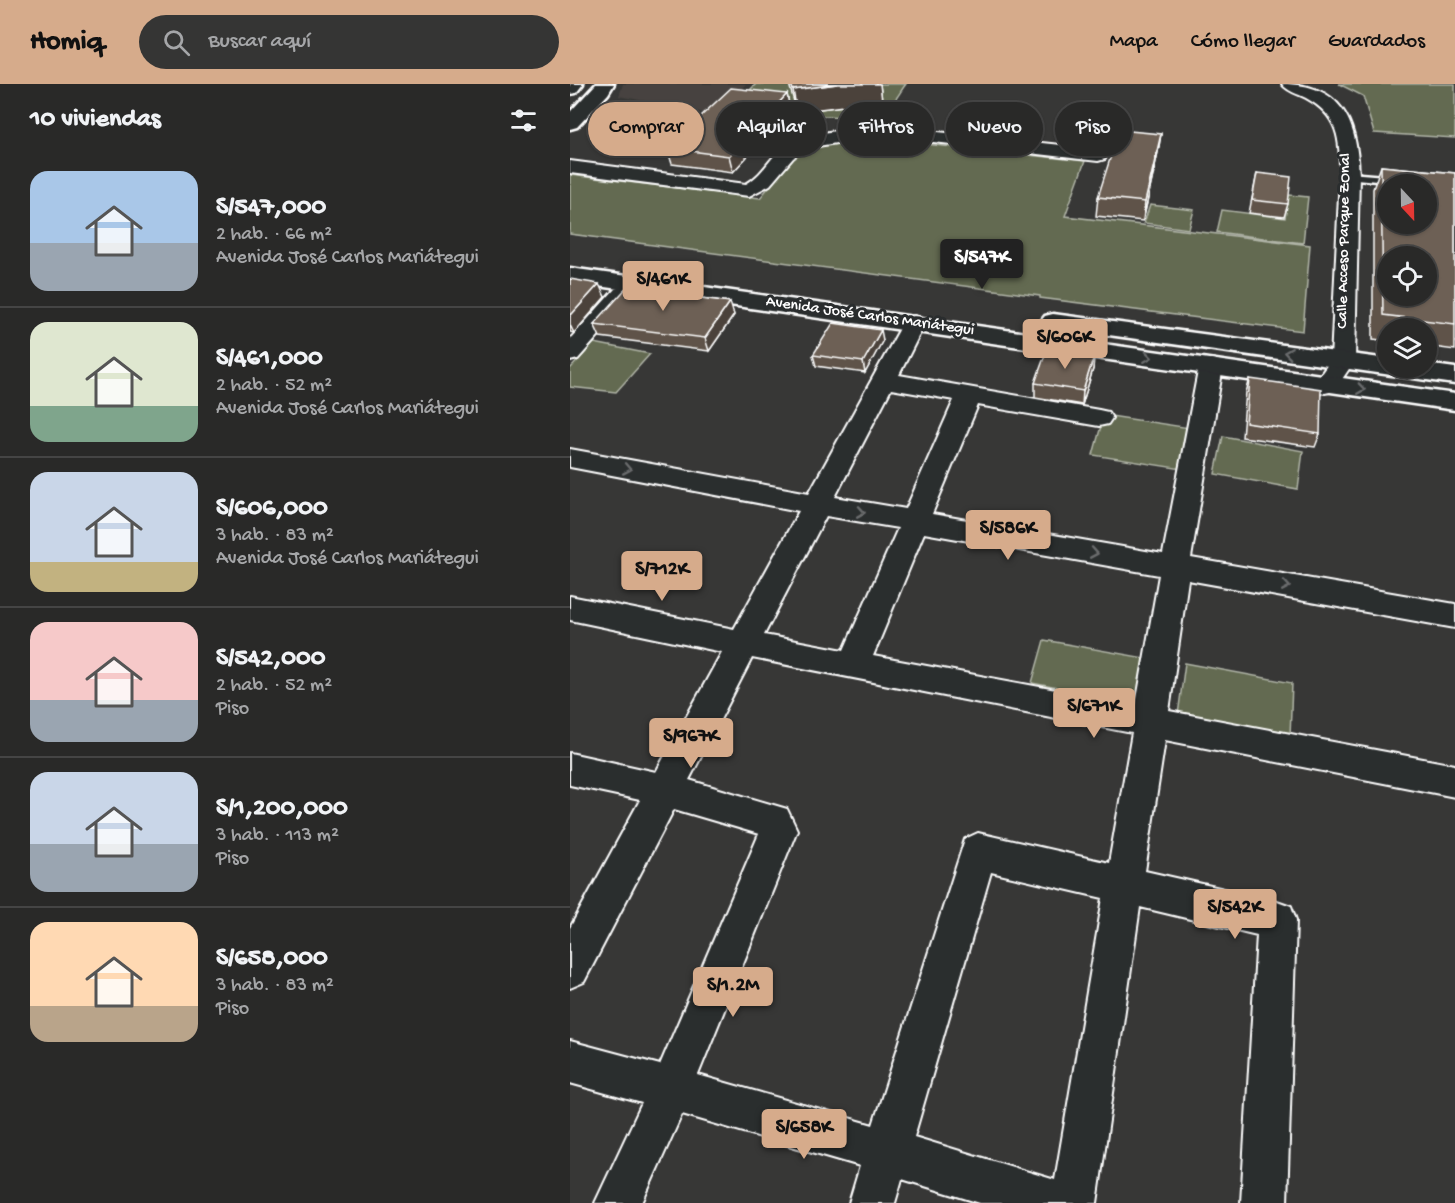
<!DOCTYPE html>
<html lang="es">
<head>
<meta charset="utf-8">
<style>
  :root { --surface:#292928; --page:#353534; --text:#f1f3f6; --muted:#a5a6a8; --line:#454545; --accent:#d6ab8b }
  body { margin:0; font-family:"Gochi Hand",sans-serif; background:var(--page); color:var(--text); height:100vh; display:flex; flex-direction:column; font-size:22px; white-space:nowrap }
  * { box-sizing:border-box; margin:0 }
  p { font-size:20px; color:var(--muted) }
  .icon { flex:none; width:33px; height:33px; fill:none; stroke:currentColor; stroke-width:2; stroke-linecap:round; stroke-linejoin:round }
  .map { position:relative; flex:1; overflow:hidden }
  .side { display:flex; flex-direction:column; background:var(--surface); width:570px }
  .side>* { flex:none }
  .banner { position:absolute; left:18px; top:18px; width:570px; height:54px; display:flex; gap:12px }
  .needle { width:39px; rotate:158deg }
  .controls { position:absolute; left:807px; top:90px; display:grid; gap:12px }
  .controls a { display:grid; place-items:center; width:60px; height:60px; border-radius:50%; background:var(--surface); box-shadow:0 2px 4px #0004,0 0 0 2px var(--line); font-size:30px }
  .price { position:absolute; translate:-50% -51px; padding:0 14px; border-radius:6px; background:var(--accent); color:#111; font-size:20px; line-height:39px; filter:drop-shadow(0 2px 3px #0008) }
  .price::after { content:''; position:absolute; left:50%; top:36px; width:18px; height:14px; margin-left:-9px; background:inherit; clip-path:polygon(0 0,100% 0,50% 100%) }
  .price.active { background:#222; color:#fff }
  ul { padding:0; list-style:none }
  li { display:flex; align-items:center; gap:18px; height:150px; padding:0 30px }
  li+li { border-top:2px solid var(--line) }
  li span { display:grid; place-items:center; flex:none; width:168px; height:120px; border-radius:18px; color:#555 }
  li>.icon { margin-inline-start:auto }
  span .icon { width:72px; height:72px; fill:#fffc; stroke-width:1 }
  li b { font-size:26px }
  h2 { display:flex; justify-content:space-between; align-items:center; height:72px; padding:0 30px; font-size:26px }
  .chip { padding:0 21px; border-radius:27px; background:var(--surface); box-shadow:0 2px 4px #0004,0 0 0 2px var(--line); font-size:21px; line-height:54px }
  .chip.active { background:var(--accent); color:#111 }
  header { display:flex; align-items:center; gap:36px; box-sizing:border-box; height:84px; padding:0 30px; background:var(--accent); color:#111 }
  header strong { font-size:28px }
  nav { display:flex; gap:33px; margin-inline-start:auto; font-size:21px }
  .search { width:420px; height:54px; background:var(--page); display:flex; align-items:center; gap:15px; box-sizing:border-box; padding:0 21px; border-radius:33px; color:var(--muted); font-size:22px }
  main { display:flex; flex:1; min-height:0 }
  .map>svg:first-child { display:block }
  .built { fill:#47433f }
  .green { fill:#636b51; stroke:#b1b5a8; stroke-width:1.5 }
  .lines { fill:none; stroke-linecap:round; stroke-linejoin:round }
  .service-casing { stroke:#fff; stroke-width:5 }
  .minor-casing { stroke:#fff; stroke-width:4 }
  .tertiary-casing { stroke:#fff; stroke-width:5 }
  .secondary-casing { stroke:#fff; stroke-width:5 }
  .service { fill:#2a2d2e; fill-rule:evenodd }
  .minor { fill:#2a2d2e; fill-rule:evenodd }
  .tertiary { fill:#2a2d2e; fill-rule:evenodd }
  .secondary { fill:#2a2d2e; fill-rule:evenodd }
  .wall { fill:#5e5348; stroke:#fff; stroke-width:1.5 }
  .shaded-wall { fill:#4c433b; stroke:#fff; stroke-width:1.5 }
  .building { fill:#6d6054; stroke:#fff; stroke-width:1.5; fill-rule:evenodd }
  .oneway { stroke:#6a6c6d }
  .labels { text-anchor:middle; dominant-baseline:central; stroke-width:6; stroke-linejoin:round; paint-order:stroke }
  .far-street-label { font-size:16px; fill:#fff; stroke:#2a2d2e }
</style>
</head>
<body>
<header>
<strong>Homiq</strong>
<div class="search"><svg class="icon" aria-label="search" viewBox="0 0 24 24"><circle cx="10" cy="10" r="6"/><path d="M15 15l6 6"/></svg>Buscar aquí</div>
<nav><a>Mapa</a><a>Cómo llegar</a><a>Guardados</a></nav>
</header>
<main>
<section class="side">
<h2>10 viviendas<svg class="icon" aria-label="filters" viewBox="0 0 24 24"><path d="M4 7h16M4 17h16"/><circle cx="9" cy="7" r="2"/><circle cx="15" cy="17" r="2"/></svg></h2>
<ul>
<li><span style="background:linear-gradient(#a9c7e8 60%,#9aa5b1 0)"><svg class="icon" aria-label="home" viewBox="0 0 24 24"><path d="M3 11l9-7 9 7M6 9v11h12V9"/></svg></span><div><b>S/547,000</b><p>2 hab. · 66 m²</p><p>Avenida José Carlos Mariátegui</p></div></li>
<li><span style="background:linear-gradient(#dfe7d0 70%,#7fa58c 0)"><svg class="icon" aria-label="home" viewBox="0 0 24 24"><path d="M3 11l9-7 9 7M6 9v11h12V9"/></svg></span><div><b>S/461,000</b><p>2 hab. · 52 m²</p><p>Avenida José Carlos Mariátegui</p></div></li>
<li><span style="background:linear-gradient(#c9d6e8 75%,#c2b280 0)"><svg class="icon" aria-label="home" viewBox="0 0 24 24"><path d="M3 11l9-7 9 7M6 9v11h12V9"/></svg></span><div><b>S/606,000</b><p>3 hab. · 83 m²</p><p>Avenida José Carlos Mariátegui</p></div></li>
<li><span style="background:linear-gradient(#f6c9c9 65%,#9aa5b1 0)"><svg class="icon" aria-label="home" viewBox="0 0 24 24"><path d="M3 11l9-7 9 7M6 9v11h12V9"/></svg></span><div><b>S/542,000</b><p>2 hab. · 52 m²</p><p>Piso</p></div></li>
<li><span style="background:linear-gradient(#c9d6e8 60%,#9aa5b1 0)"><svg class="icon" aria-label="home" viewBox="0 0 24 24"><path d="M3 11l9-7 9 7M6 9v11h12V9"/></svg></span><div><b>S/1,200,000</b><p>3 hab. · 113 m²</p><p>Piso</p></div></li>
<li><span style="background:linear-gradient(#ffd9b3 70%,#b9a48a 0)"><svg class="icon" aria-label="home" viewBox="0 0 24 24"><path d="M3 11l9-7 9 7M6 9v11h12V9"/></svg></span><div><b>S/658,000</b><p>3 hab. · 83 m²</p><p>Piso</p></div></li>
</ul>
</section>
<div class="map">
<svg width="885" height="1119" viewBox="0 0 885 1119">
  <rect width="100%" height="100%" fill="#373736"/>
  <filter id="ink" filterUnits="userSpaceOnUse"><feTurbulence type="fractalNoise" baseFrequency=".0167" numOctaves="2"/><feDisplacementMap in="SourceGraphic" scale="12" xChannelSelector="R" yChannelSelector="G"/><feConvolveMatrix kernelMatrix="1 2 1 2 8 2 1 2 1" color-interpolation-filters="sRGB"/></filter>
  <g filter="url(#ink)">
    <path class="built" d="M53 0H176L145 31 49 12Z"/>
    <path class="green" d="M186 0H336C331 6 327 15 322 19 302 36 251 34 227 28V26L167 19Z
      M769 0H885V54L804 49 793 12Z
      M308 55 515 77 495 132 740 161 733 247 470 214V212L0 150V91L190 114 224 72 256 61Z
      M719 111 738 113 733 159 647 148 652 126 715 134Z
      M580 121 624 126 619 145 574 139Z
      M24 259 80 270 46 308 0 303V285Z
      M534 331 620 344 612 385 523 371Z
      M653 352 733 367 728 405 645 390Z
      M474 556 586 576 578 622 462 599Z
      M615 579 722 599 720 652 608 631Z"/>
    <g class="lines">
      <g class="service-casing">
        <path id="service" d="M779 89 827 93 832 96 827 99 776 94V90Z"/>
      </g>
      <g class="minor-casing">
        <path id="minor" d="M712 0C771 0 787 36 789 90L785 276 764 307 755 309 746 307 743 301 761 276 770 90C770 55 769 32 736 14 728 10 717 7 712 0Z
          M311 42 528 65 535 67 537 71 535 75 528 77 311 52 235 64 223 74 200 101 179 112 0 89V77L176 100C193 91 201 72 216 60 231 48 289 45 311 42Z
          M53 203 61 205 64 210 61 215 8 275 0 277V255L45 205Z
          M344 232 352 234 355 239 329 291 529 326 538 328 542 334 538 340 529 342 408 321 362 430 593 470 629 282 632 277 641 275 650 277 653 282 621 474 885 520V544L618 496 599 627 885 681V713L595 656 575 787 707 817 721 822 726 836 717 1119H671L687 851 570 823 527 1119H410L332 1095 325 1119H279L290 1082 112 1030 72 1119H25L72 1019 0 999V957L90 981 189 750 104 725 14 898 0 904V844L70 716 0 701V669L86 688 152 568 0 536V512L164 545 229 427 0 383V365L239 409 333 239 336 234ZM321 305 384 316 336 425 265 413ZM256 432 328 444 274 566 194 551ZM354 449 589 491 566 621 303 572ZM182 574 562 649 539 779 408 749 395 755 303 1041 128 991 227 746 217 725 119 696ZM421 788 533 814 485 1096 344 1053Z"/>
      </g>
      <g class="tertiary-casing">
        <path id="tertiary" d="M0 0H13L6 9 0 10Z
          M26 0H44L38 10 7 43 0 45V28Z"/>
      </g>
      <g class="secondary-casing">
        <path id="secondary" d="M0 184 885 310V326L0 198Z
          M483 230 818 275V284H856V280L885 284V300L475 242 471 237 475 232Z"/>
      </g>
      <use href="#service" class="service"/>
      <use href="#minor" class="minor"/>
      <use href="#tertiary" class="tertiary"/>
      <use href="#secondary" class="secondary"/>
    </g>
    <path class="wall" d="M219 0H310L312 17 227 28Z
      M217 10 220 26 163 88 102 80 97 64Z
      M591 50 588 68 573 137 526 132 528 113Z
      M811 82 885 89V266L856 262V244H818V257L803 255V105Z
      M687 89 718 120 714 133 679 129Z
      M0 195 35 213 4 249 0 248Z
      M96 205 98 209 160 218 164 231 139 267 30 253 24 240Z
      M313 256 295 289 246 282 243 271Z
      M524 272 523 285 512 321 465 313V299Z
      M680 295 750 350 745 363 672 353 676 308Z"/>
    <path class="shaded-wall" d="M267 0H310L312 17 227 28 223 6Z
      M217 10 220 26 163 88 159 72Z
      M591 50 588 68 573 137 575 118Z
      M29 200 35 213 4 249 0 241V232Z
      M160 218 164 231 139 267 135 254Z
      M311 246 313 256 295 289 293 278Z
      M524 272 523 285 512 321 513 307Z"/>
    <path class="building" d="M221 0H267L223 6Z
      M161 4 217 10 159 72 97 64Z
      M549 46 591 50 575 118 528 113Z
      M811 82 885 89V240L813 231ZM818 100H856V140H818ZM818 172H856V212H818Z
      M687 89 721 93 718 120 682 116Z
      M0 195 29 200 0 232Z
      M60 200 96 205 93 209 160 218 135 254 24 240Z
      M263 239 311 246 293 278 243 271Z
      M477 265 524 272 513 307 465 299Z
      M680 295 751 305 750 350 676 339Z"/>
    <defs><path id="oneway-chevron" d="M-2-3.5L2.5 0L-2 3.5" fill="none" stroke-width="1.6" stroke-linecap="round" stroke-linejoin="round" transform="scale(1.5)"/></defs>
    <g class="oneway">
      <use href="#oneway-chevron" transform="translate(718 269) rotate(-172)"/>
      <use href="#oneway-chevron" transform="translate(578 273) rotate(8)"/>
      <use href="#oneway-chevron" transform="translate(791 305) rotate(8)"/>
      <use href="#oneway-chevron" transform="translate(57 385) rotate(11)"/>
      <use href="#oneway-chevron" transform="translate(291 428) rotate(10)"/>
      <use href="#oneway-chevron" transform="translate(524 469) rotate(10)"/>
      <use href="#oneway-chevron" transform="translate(716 502) rotate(10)"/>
    </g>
  </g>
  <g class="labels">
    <g class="far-street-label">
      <text transform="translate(775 157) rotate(-89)">Calle Acceso Parque ZOnal</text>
      <text transform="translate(300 233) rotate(8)">Avenida José Carlos Mariátegui</text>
    </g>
  </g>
</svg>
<div class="controls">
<a><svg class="needle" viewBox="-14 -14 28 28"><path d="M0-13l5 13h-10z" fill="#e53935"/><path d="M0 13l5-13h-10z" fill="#a5a6a8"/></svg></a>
<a><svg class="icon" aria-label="locate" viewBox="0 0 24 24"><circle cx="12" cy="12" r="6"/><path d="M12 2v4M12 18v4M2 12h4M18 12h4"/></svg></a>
<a><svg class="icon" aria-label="layers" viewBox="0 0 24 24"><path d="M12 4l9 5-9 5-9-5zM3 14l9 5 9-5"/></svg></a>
</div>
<b class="price active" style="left:412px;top:206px">S/547K</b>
<b class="price" style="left:93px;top:228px">S/461K</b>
<b class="price" style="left:495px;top:286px">S/606K</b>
<b class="price" style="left:438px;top:477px">S/586K</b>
<b class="price" style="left:92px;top:518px">S/712K</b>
<b class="price" style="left:524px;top:655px">S/671K</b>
<b class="price" style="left:121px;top:685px">S/967K</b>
<b class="price" style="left:665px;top:856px">S/542K</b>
<b class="price" style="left:163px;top:934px">S/1.2M</b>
<b class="price" style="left:234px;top:1076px">S/658K</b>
<div class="banner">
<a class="chip active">Comprar</a>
<a class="chip">Alquilar</a>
<a class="chip">Filtros</a>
<a class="chip">Nuevo</a>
<a class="chip">Piso</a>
</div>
</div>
</main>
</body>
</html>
